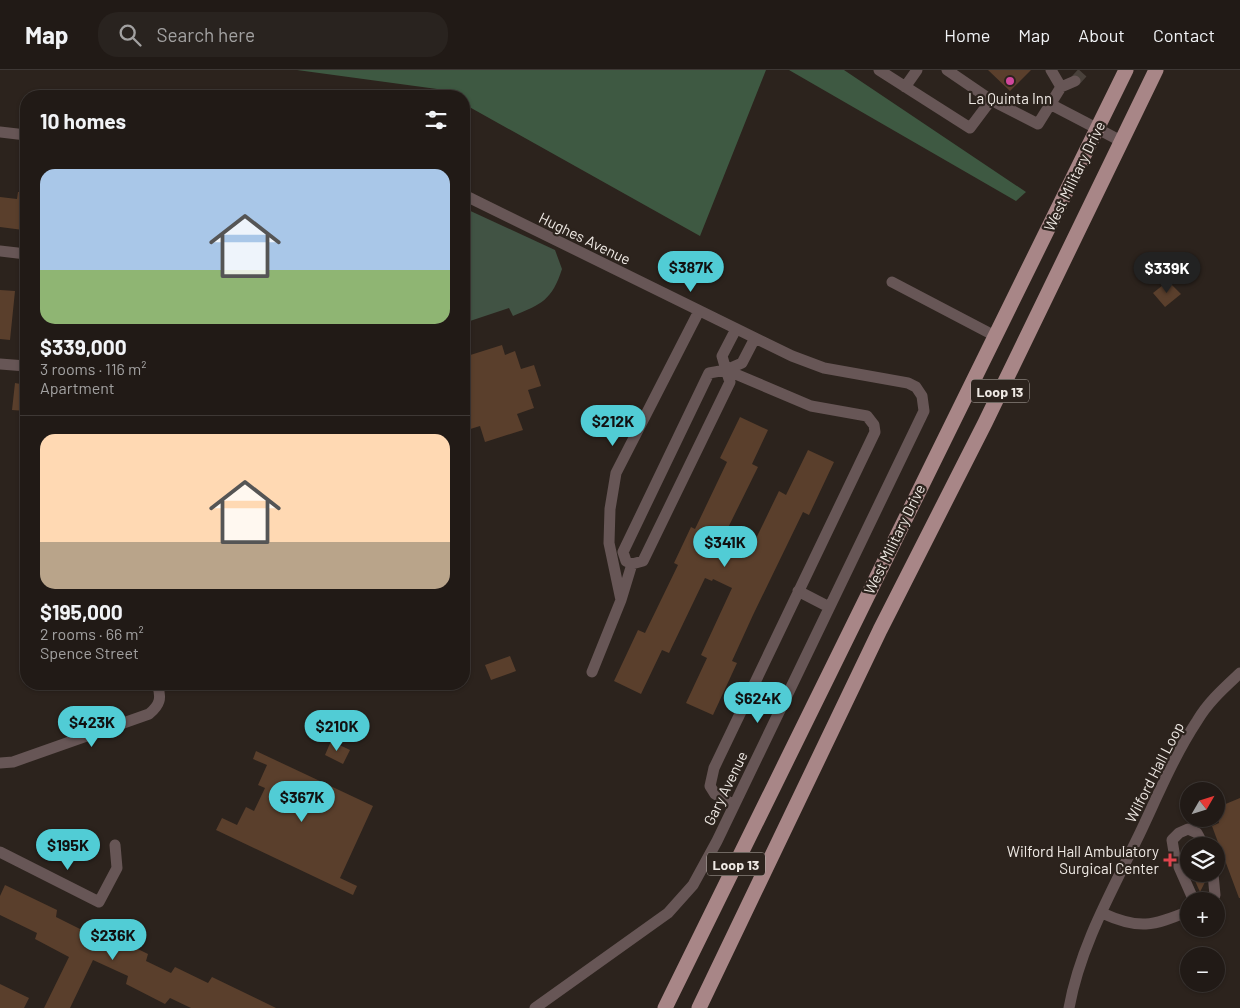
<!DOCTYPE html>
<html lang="en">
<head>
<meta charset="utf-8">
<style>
  :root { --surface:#211a16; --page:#29231f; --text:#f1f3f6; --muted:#a2a1a1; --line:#3e3835; --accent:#51ccd5 }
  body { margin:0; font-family:Barlow,sans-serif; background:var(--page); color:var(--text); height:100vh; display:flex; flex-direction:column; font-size:19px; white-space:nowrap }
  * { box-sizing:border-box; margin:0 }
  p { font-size:16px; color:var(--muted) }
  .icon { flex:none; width:28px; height:28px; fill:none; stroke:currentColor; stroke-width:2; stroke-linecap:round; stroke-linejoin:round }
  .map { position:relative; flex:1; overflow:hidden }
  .sheet { position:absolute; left:20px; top:20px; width:450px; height:600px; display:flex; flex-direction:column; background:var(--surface); border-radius:20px; box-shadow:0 1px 4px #0004,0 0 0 1px var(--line) }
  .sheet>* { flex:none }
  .needle { width:32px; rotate:51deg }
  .tools { position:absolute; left:1180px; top:712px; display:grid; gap:10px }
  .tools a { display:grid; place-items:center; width:45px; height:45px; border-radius:50%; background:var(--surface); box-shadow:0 1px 4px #0004,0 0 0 1px var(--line); font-size:25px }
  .price { position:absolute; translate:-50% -42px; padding:0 11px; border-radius:18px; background:var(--accent); color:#111; font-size:16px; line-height:32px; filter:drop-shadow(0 1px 2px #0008) }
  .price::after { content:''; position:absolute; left:50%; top:30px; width:15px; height:11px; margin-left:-8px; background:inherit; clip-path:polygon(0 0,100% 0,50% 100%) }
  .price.selected { background:#222; color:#fff }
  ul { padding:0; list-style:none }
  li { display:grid; align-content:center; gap:10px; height:265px; padding:0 20px }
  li+li { border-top:1px solid var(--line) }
  li span { display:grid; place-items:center; height:155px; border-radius:15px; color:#555 }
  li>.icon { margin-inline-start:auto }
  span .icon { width:90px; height:90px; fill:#fffc; stroke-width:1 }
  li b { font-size:21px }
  h2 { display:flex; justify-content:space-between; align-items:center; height:60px; padding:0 20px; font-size:21px }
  header { display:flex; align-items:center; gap:30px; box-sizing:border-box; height:70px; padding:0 25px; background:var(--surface); border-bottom:1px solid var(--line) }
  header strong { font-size:24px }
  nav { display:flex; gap:28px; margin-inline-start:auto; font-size:18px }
  .search { width:350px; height:45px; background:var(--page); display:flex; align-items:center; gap:12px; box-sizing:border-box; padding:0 18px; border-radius:20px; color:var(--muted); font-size:19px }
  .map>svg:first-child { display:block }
  .green { fill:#415344 }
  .forest { fill:#3e5942 }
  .building { fill:#5a3f2c }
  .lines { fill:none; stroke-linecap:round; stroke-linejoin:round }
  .minor-tunnel { stroke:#49413b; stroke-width:11; stroke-dasharray:11 5.5; stroke-linecap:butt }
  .minor { stroke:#675656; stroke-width:11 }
  .major { stroke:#a88687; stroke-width:15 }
  .hotel-dot { fill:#d1479c; stroke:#2c231d; stroke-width:2 }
  .health-dot { fill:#e0444e; stroke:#2c231d; stroke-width:2 }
  .labels { text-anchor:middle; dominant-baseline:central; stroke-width:4.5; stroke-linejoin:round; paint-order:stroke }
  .shield { fill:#2c231d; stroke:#b4aea8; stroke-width:1 }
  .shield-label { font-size:14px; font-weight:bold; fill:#efe9e4 }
  .poi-label { font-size:15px; fill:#efe9e4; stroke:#2c231d }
  .street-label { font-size:15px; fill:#efe9e4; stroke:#2c231d }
</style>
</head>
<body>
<header>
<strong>Map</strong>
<div class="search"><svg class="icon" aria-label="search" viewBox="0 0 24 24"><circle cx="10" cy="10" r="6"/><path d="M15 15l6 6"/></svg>Search here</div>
<nav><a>Home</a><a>Map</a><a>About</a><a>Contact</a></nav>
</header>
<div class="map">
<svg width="1240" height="938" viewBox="0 0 1240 938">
  <rect width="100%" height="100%" fill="#2c231d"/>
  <path class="green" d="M464 138 555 180 562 199C552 230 542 234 513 246L509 238 464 253Z"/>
  <path class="forest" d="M297 0H766L700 166 464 34V26H449L437 19Z
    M789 0H844L1026 122 1016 131Z"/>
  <path class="building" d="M988 0H1031L1010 21Z
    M18 122H26V153L23 152V160L0 157V127L17 129Z
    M1168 211 1181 224 1165 237 1153 223Z
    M0 220 15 221 10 270 0 269Z
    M502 275 505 285 515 281 521 299 534 295 541 316 528 320 534 338 517 344 523 360 485 372 480 356 464 361V298L466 297 464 287Z
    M15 313 26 315V341L12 340Z
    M740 347 768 360 752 394 758 397 721 472 749 483 779 421 786 425 808 380 834 392 809 445 803 442 753 545 732 591 737 593 713 645 686 633 707 588 701 585 732 518 713 509 712 511 705 508 669 583 662 580 641 624 614 611 638 560 645 563 678 495 674 493 691 457 695 459 727 392 720 388Z
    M510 586 516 601 491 610 485 595Z
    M331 671 350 680 343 694 325 685Z
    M256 681 373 736 340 808 357 816 353 825 216 760 222 748 237 755 246 737 254 741 265 718 258 715 267 695 253 689Z
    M1240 728V828H1239L1223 785 1216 788V777L1219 775 1212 756 1219 753 1216 738Z
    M1192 804H1206V810L1200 822Z
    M5 815 57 840 56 847 80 859 85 853 148 884 146 891 171 903 175 897 208 913 212 907 276 938H191L170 928 165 934 126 914 128 906 93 890 70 938H44L69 887 35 869 37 863 0 845V826Z
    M0 914 29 928 24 938H0Z"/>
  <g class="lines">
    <path class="minor-tunnel" d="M1075 11 1085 0"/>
    <path class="minor" d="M879 0 970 58 991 30 1038 54 1061 17 1051 0
      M947 0 991 30
      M905 17 917 0
      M1061 17 1075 11
      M1050 34 1121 71
      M0 62 26 65
      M464 125 792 286 824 298 908 313 916 317 922 326 924 341 717 771 693 815 668 843 535 938
      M0 181 26 184
      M892 212 995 266
      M736 259 722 286 726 300 742 293 755 268
      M0 294 26 296
      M726 300 730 312 643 491 632 494 626 491 623 482 709 303 726 300 811 336 867 346 874 355 875 362 714 698 710 716 715 724 734 735
      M798 521 829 537
      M621 530 609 473 610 439 616 403 699 241
      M592 602 621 530 632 494
      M0 693 13 692 149 644C160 635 162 628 157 614
      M0 782 99 832 117 798 115 775
      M1194 831 1175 788 1172 770 1179 763 1188 759 1197 763 1204 776
      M1206 831 1215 825 1213 804
      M1102 843C1139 860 1153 856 1189 841
      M1069 938C1080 876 1113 819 1140 763 1158 725 1174 686 1197 651 1208 632 1224 618 1240 603"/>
    <path class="major" d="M665 938 1126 0
      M699 938 880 560 985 353 1156 0"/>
  </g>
  <circle class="hotel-dot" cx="1010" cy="11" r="5"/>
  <path class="health-dot" d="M1167.5 782.5h5v5h5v5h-5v5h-5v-5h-5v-5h5z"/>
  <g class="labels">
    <g class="shield">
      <rect x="971" y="309.5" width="58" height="23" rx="4"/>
      <rect x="707" y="782.5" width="58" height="23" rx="4"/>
    </g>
    <g class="shield-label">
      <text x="1000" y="321">Loop 13</text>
      <text x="736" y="794">Loop 13</text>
    </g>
    <g class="poi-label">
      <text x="1010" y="28">La Quinta Inn</text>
      <text x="1159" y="781" text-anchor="end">Wilford Hall Ambulatory<tspan x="1159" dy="17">Surgical Center</tspan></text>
    </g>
    <g class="street-label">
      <text transform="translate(1074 106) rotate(-64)">West Military Drive</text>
      <text transform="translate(585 168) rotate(26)">Hughes Avenue</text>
      <text transform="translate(894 469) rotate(-64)">West Military Drive</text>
      <text transform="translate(1154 702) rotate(-63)">Wilford Hall Loop</text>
      <text transform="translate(725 718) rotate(-64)">Gary Avenue</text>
    </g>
  </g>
</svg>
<div class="tools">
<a><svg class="needle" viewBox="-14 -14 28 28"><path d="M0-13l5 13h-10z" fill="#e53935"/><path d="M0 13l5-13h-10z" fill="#a2a1a1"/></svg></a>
<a><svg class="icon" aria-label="layers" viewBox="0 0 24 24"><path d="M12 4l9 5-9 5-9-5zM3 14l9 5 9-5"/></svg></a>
<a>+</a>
<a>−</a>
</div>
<b class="price" style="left:691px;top:223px">$387K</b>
<b class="price selected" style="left:1167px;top:224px">$339K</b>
<b class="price" style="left:613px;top:377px">$212K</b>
<b class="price" style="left:725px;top:498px">$341K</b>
<b class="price" style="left:758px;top:654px">$624K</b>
<b class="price" style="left:92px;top:678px">$423K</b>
<b class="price" style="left:337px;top:682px">$210K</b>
<b class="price" style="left:302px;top:753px">$367K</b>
<b class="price" style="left:68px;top:801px">$195K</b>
<b class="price" style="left:113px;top:891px">$236K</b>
<section class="sheet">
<h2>10 homes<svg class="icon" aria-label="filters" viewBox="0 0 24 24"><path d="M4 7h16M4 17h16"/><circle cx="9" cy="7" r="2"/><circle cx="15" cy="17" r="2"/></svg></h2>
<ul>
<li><span style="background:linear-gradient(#a9c7e8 65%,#8fb573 0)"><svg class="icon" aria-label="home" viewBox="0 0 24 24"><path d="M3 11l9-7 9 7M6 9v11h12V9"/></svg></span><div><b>$339,000</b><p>3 rooms · 116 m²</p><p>Apartment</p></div></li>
<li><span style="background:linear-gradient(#ffd9b3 70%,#b9a48a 0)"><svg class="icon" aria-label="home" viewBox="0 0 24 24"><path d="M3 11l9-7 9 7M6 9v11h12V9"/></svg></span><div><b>$195,000</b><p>2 rooms · 66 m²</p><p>Spence Street</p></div></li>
</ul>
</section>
</div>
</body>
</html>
